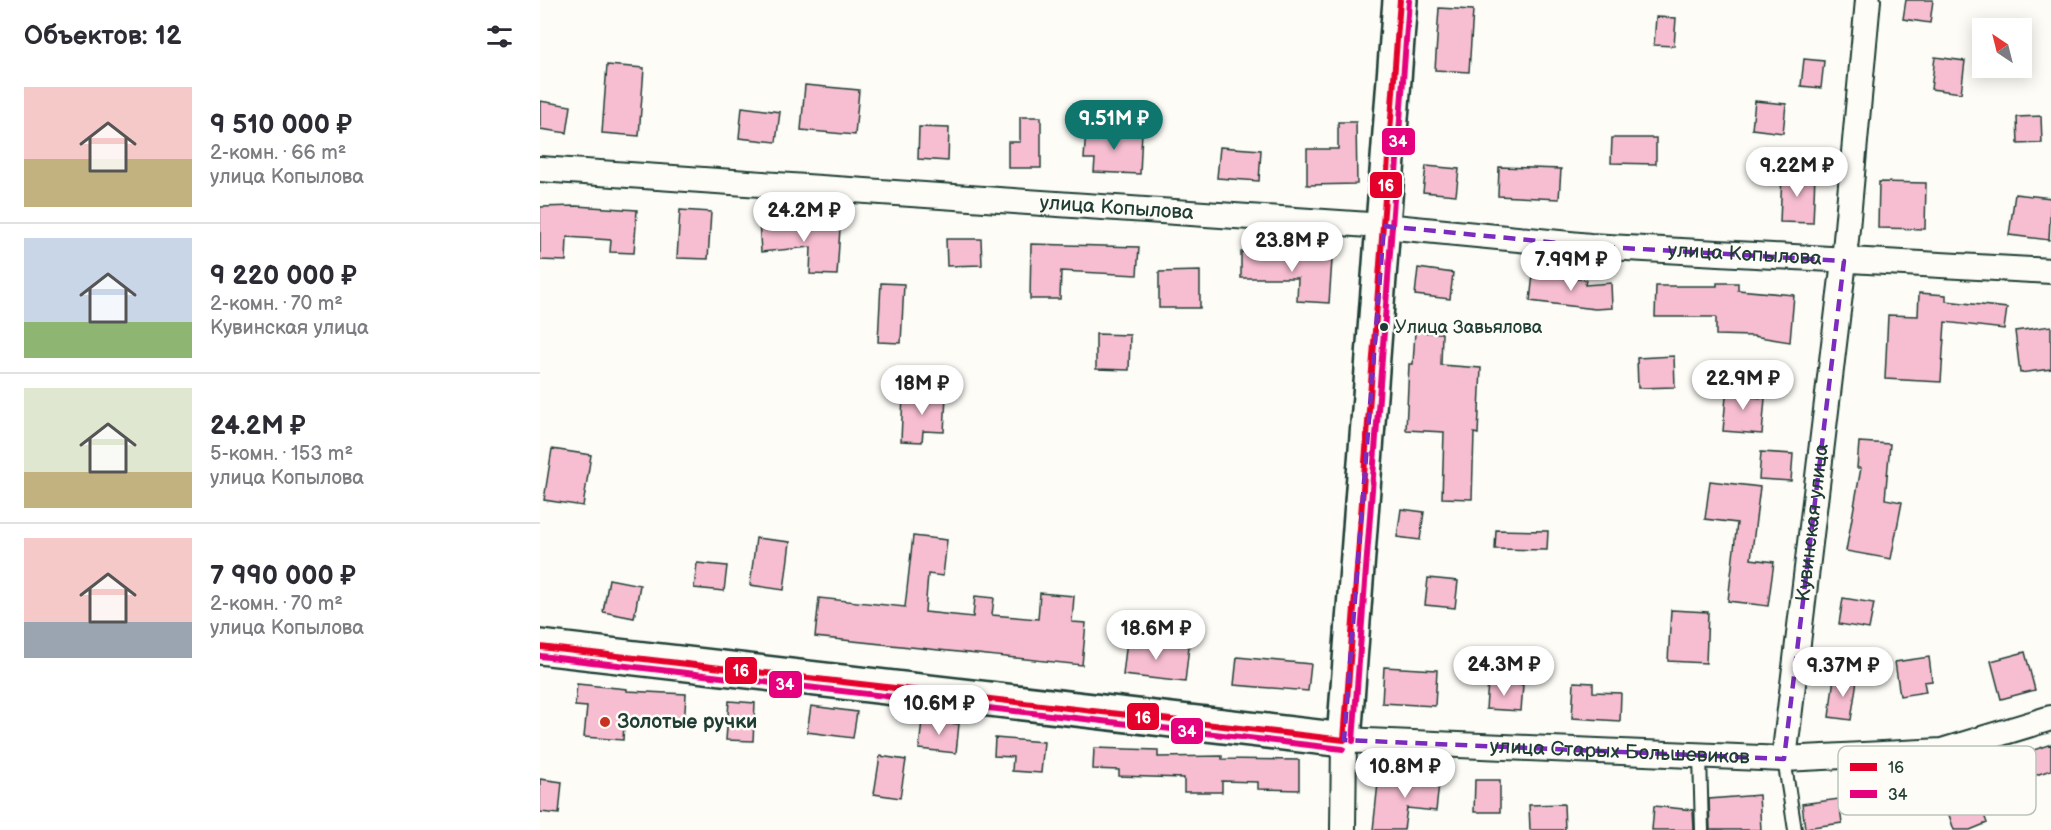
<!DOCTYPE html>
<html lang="ru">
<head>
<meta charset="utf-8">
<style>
  :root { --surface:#fff; --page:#f2f2f3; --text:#2b2b33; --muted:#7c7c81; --line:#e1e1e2; --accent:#0f766e }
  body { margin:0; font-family:"Balsamiq Sans",sans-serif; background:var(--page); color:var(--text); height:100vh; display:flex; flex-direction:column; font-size:22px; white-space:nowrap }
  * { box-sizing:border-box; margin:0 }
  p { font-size:20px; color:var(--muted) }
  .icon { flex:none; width:33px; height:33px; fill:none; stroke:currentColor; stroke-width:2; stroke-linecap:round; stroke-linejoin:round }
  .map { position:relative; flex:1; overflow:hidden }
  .details { display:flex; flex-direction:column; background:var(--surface); width:540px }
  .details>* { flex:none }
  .needle { width:39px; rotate:325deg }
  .fabs { position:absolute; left:1432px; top:18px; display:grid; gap:12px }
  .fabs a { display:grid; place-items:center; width:60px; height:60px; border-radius:0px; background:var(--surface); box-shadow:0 3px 15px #0003; font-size:30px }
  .price { position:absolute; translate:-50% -51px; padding:0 14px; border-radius:21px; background:#fff; color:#222; font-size:20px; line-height:39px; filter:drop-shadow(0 2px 3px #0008) }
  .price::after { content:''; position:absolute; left:50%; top:36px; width:18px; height:14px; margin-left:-9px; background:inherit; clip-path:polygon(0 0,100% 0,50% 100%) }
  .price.active { background:var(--accent); color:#fff }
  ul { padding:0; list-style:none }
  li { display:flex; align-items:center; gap:18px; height:150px; padding:0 24px }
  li+li { border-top:2px solid var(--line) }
  li span { display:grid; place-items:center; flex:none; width:168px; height:120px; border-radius:0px; color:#555 }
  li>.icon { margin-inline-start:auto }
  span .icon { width:72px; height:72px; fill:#fffc; stroke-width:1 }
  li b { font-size:26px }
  h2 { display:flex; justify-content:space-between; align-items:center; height:72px; padding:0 24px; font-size:26px }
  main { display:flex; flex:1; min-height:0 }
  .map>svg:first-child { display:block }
  .building { fill:#f7bed1; stroke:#1f3d34; stroke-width:1.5 }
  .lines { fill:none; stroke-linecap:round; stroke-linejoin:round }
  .lane-casing { stroke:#1f3d34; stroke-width:16 }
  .street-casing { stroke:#1f3d34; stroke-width:28 }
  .secondary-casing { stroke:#1f3d34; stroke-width:38 }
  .lane { stroke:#fdfcf7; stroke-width:12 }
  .street { stroke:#fdfcf7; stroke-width:24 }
  .secondary { stroke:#fdfcf7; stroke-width:33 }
  .bus-1-casing { stroke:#fdfcf7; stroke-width:10 }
  .bus-2-casing { stroke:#fdfcf7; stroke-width:10 }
  .bus-1 { stroke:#e4002b; stroke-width:6 }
  .bus-2 { stroke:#e5007d; stroke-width:6 }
  .marked { fill:none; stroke:#7b2cbf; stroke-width:4.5; stroke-dasharray:12 8; stroke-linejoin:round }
  .bus-dot { fill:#1f3d34; stroke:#fdfcf7; stroke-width:2 }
  .poi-dot { fill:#c8321e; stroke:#fdfcf7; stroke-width:2 }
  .labels { text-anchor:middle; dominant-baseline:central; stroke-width:5; stroke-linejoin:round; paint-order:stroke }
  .bus-label { font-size:18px; fill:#1f3d34; stroke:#fdfcf7; text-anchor:start }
  .street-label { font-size:20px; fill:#1f3d34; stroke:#fdfcf7 }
  .poi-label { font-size:20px; font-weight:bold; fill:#1f3d34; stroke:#fdfcf7; text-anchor:start }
  .key { fill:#fdfcf7; stroke:#bac3bc; stroke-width:1.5 }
  .key-label { font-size:16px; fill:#1f3d34 }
  .line-badge { stroke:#fdfcf7; stroke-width:2 }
  .badge-label { font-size:16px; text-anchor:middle; font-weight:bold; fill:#fff }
</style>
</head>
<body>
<main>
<section class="details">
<h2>Объектов: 12<svg class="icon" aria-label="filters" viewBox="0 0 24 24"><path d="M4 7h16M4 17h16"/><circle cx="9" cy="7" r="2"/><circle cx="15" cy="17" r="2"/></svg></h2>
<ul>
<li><span style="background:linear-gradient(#f6c9c9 60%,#c2b280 0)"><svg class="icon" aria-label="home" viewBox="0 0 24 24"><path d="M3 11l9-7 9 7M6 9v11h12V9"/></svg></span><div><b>9 510 000 ₽</b><p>2-комн. · 66 m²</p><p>улица Копылова</p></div></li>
<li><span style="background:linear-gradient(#c9d6e8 70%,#8fb573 0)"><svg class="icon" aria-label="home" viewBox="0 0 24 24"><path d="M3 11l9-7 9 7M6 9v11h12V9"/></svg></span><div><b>9 220 000 ₽</b><p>2-комн. · 70 m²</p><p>Кувинская улица</p></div></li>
<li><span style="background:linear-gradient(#dfe7d0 70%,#c2b280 0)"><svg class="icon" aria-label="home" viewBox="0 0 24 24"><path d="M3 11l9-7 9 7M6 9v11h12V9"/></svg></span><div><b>24.2M ₽</b><p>5-комн. · 153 m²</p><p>улица Копылова</p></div></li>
<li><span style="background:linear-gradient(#f6c9c9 70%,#9aa5b1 0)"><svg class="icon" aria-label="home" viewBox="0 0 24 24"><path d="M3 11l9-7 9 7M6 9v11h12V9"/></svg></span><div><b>7 990 000 ₽</b><p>2-комн. · 70 m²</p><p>улица Копылова</p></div></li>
</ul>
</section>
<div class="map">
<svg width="1511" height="830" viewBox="0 0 1511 830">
  <rect width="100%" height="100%" fill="#fdfcf7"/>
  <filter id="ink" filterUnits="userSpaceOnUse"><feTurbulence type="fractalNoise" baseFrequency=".0167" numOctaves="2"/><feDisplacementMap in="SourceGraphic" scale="12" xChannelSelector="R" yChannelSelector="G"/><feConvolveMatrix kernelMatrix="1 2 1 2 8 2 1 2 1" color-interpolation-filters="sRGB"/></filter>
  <g filter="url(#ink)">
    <path class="building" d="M1366 0H1393L1390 23 1363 19Z
      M899 8 933 10 929 72 895 70Z
      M1116 17 1136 18 1134 46 1114 45Z
      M1395 57 1425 61 1421 93 1391 89Z
      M1264 59 1284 61 1281 88 1261 86Z
      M67 65 104 68 99 136 62 133Z
      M265 85 319 90 315 135 261 130Z
      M0 101 31 106 27 133 0 129Z
      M1215 101 1246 104 1243 133 1212 129Z
      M202 107 240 112 236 142 199 138Z
      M1501 116 1502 143 1478 144 1477 117Z
      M480 117H501V168H468V142H480Z
      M798 122H816L817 184 767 185V149H798Z
      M379 127 409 128 408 161 378 159Z
      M546 129 602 131 600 174 554 172 555 159H544Z
      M1072 138H1116V164L1071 163Z
      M680 147 721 150 719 181 677 178Z
      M886 166 919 169 916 195 883 192Z
      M959 167 1021 169 1019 199 958 196Z
      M1242 173 1275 175 1273 223 1240 222Z
      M1339 182 1386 183 1385 229 1338 228Z
      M1475 194 1511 198 1509 240 1469 235Z
      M36 206 97 210 94 253 70 252 71 240 27 237 26 261 0 260V207Z
      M140 210 171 212 168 259 137 258Z
      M245 219V225L300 228 297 275 270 274 271 247 221 252 219 221Z
      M406 239H441L442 265 407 266Z
      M491 244 599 247 597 275 521 271 520 299H490Z
      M701 252 742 253V256L792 260 789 303 757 301 758 278H701Z
      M878 268 913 273 910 299 875 295Z
      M660 271V308H619V272Z
      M993 274 1046 280 1045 285 1071 283 1072 308 1055 309 990 301Z
      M341 283 364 284 361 343 338 342Z
      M1177 283H1198V290L1254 295 1250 342 1213 336 1176 335V317H1115L1116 286H1177Z
      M1379 293 1406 295V301L1467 308 1464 329 1405 322 1401 382 1345 379 1348 315 1378 316Z
      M1511 326V369L1480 373 1475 331Z
      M875 332 902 333 901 365 941 368 938 434 934 433 932 499 902 498 904 432 866 430 869 364H873Z
      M556 334 590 335 589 370 556 369Z
      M1134 356 1135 387 1098 388 1097 358Z
      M1187 385 1211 387 1210 397 1225 398 1222 434 1183 431Z
      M363 394 406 396 404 432 383 431 382 442 361 441Z
      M1319 442 1350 444 1345 499 1362 502 1351 559 1306 551 1321 468H1317Z
      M12 449 51 455 43 506 4 500Z
      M1221 452 1253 454 1251 481 1219 479Z
      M1170 481 1220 487 1211 559 1234 562 1228 606 1188 601 1197 523 1165 519Z
      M861 509 884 512 880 540 857 537Z
      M956 530 1008 531 1007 550 955 549Z
      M373 536 407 540 403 576 388 574 385 612 433 617 435 596 454 598 452 615 498 619 500 593 534 596 532 622 546 623 542 665 275 637 279 598 365 607Z
      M216 538 250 542 244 590 210 585Z
      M157 563 187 566 184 591 154 588Z
      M888 578 918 581 915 608 885 605Z
      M69 579 100 585 94 618 63 612Z
      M1303 598 1334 603 1329 629 1299 624Z
      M1131 610 1168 612 1166 663 1128 661Z
      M587 640 649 646 645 682 583 675Z
      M1485 652 1495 690 1461 699 1451 661Z
      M697 657 771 664 768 691 694 685Z
      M1389 657 1392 681 1384 682 1386 692 1360 696 1355 662Z
      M844 667 897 670 895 706 842 703Z
      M1294 677 1317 680 1311 720 1289 717Z
      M948 682 983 685 981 711 946 709Z
      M1034 682 1053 683V692L1081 693 1080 721 1032 718Z
      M37 684 87 689V691L146 694 144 728 84 724 83 740 44 737 47 707 35 706Z
      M189 701 215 703 213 741 186 740Z
      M271 706 317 712 313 738 267 732Z
      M382 720 419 724 416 753 379 749Z
      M455 738 504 742 501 773 472 771 473 757 454 756Z
      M1511 744V770L1493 776 1485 753Z
      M554 748 618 750V757L682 756V759L759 760V790L718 789V782L682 781V792H644V778L579 776V770L553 769Z
      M340 756 366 760 360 798 334 794Z
      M861 771 900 774 896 811 867 808 864 830H833L838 783 859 786Z
      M0 779 22 782 19 814 0 812Z
      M935 780H960V812H934Z
      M1219 795 1221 830H1170L1169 799Z
      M1437 795 1447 823 1430 830H1414L1406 806Z
      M1299 799 1302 823 1265 828 1262 804Z
      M1024 804 1025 830H990L989 805Z
      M1114 806 1153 810 1154 830H1112Z"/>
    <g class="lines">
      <g class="lane-casing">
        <path id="lane" d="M1160 756 1162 830
          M1244 759 1255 830"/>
      </g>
      <g class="street-casing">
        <g id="street">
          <path id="s1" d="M0 169 844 226 1050 246 1511 271"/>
          <path id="s2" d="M1244 759 1304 261 1328 0"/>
          <path id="s3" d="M803 830 804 740 1244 759 1402 751 1511 718"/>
        </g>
      </g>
      <g class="secondary-casing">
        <path id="secondary" d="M0 647 804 740 860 0"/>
      </g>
      <use href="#lane" class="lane"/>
      <use href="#street" class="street"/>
      <use href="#secondary" class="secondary"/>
      <g class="bus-1-casing">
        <path id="bus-1" d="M0 647 804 740
          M804 740 860 0"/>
      </g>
      <g class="bus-2-casing">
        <path id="bus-2" d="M0 656 803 749
          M813 741 869 1"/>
      </g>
      <use href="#bus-1" class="bus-1"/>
      <use href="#bus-2" class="bus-2"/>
    </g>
  </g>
  <path class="marked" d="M844 226 1050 246 1304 261 1244 759 804 740Z"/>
  <circle class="bus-dot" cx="844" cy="327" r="5"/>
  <circle class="poi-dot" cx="65" cy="722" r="6"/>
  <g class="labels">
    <g class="bus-label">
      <text x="855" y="327">Улица Завьялова</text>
    </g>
    <g class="street-label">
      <text stroke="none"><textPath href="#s1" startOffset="578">улица Копылова</textPath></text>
      <text stroke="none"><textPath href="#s1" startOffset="1208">улица Копылова</textPath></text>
      <text stroke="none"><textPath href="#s2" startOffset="238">Кувинская улица</textPath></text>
      <text stroke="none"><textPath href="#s3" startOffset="366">улица Старых Большевиков</textPath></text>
    </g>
    <g class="poi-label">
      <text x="77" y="722">Золотые ручки</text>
    </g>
  </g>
  <rect x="1298" y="746" width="198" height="69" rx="9" class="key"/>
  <rect x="1310" y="763" width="27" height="8" fill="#e4002b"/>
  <rect x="1310" y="790" width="27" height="8" fill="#e5007d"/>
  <g class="key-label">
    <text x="1348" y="773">16</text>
    <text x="1348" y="800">34</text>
  </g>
  <g class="line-badge">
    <rect x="841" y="127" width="35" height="29" rx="6" fill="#e5007d"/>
    <rect x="829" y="171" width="34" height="28" rx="6" fill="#e4002b"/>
    <rect x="184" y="656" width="34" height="29" rx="6" fill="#e4002b"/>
    <rect x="228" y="670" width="35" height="29" rx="6" fill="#e5007d"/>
    <rect x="586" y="702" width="34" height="29" rx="6" fill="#e4002b"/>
    <rect x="630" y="717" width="34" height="28" rx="6" fill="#e5007d"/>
  </g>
  <g class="badge-label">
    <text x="858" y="147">34</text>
    <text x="846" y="191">16</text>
    <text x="201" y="676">16</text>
    <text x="245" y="690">34</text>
    <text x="603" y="723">16</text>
    <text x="647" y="737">34</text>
  </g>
</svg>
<div class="fabs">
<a><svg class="needle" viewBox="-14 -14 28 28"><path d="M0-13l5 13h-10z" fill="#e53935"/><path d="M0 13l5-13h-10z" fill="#7c7c81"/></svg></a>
</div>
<b class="price active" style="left:574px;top:151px">9.51M ₽</b>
<b class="price" style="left:1257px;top:198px">9.22M ₽</b>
<b class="price" style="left:264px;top:243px">24.2M ₽</b>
<b class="price" style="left:752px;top:273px">23.8M ₽</b>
<b class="price" style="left:1031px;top:292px">7.99M ₽</b>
<b class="price" style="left:1203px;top:411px">22.9M ₽</b>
<b class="price" style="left:382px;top:416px">18M ₽</b>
<b class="price" style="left:616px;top:661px">18.6M ₽</b>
<b class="price" style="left:964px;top:697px">24.3M ₽</b>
<b class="price" style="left:1303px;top:698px">9.37M ₽</b>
<b class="price" style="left:399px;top:736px">10.6M ₽</b>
<b class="price" style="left:865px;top:799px">10.8M ₽</b>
</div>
</main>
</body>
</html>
